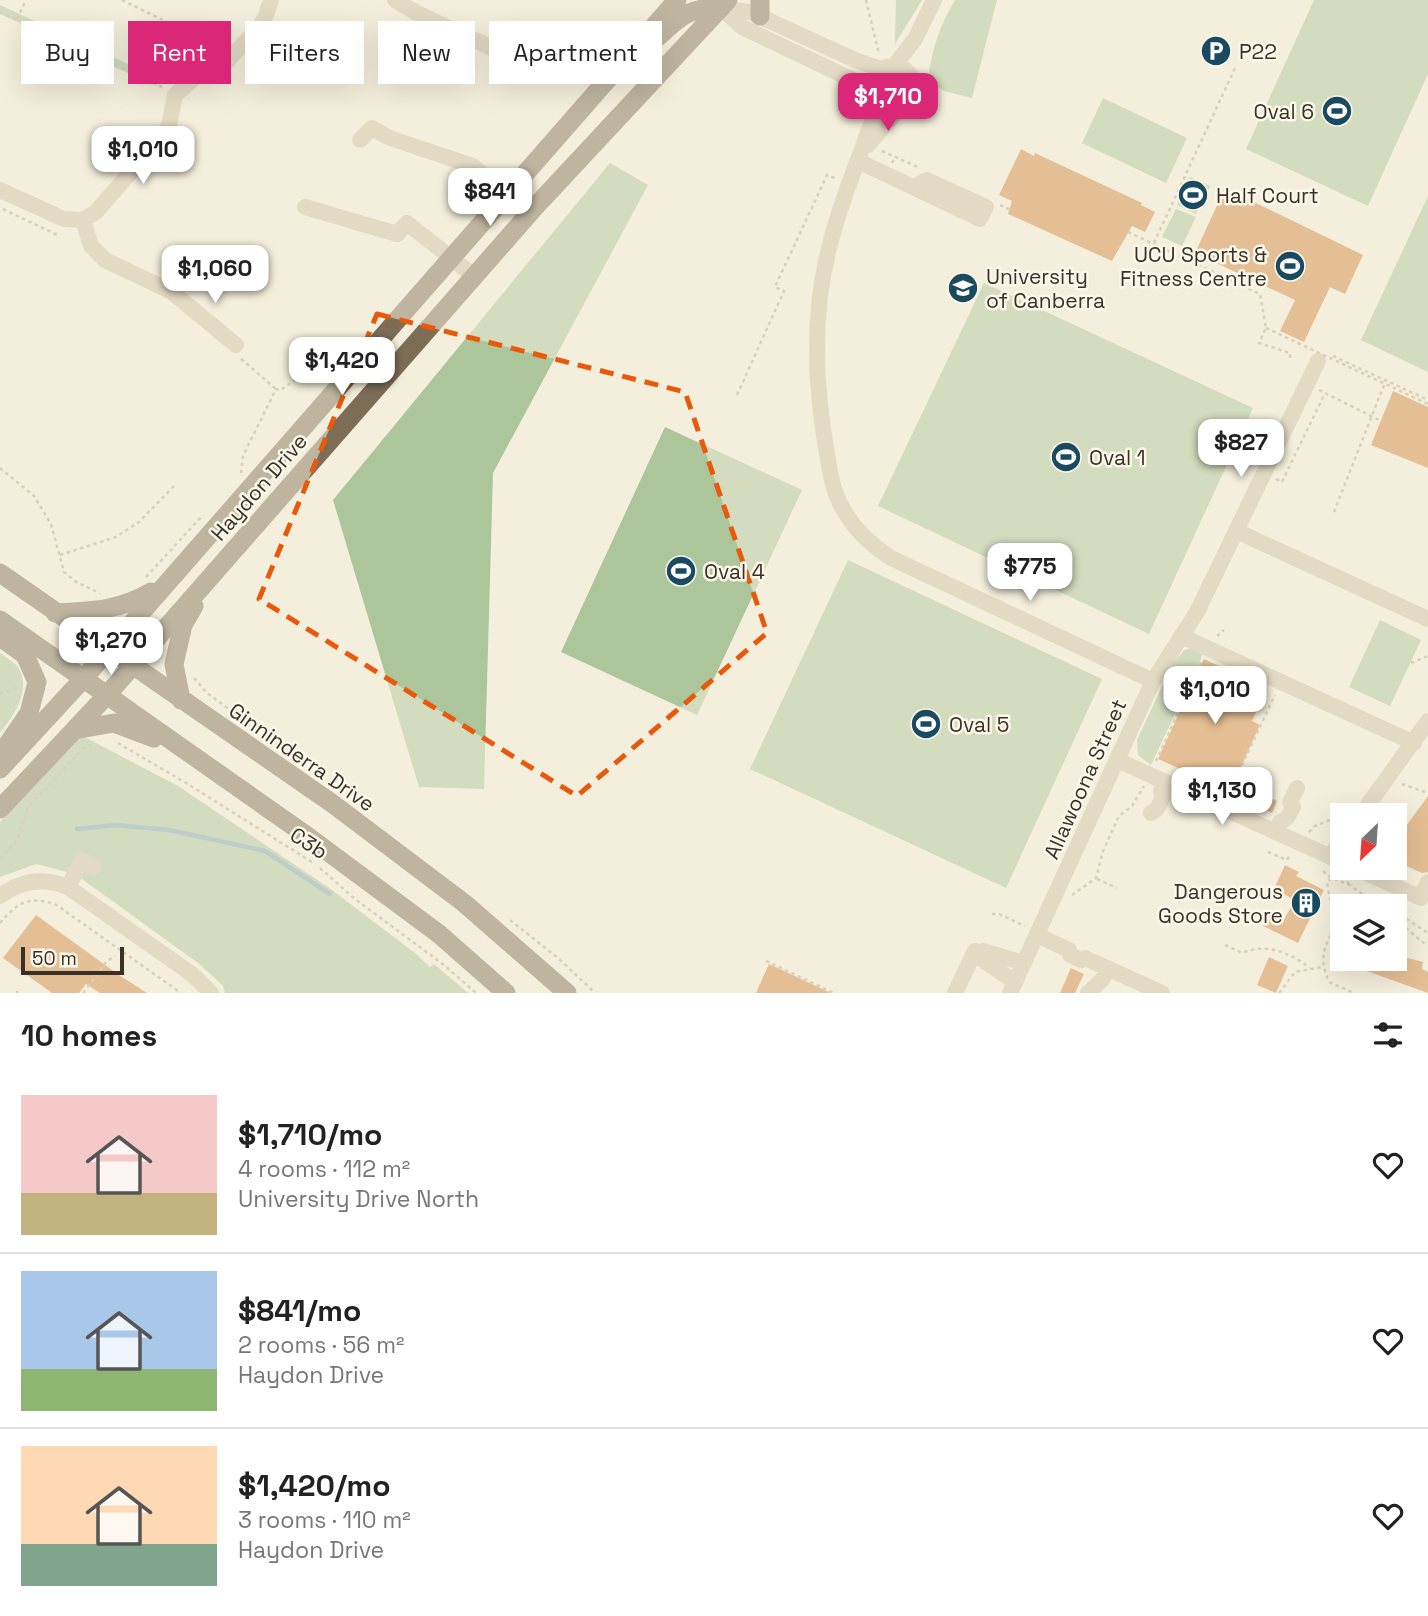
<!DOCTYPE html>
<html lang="en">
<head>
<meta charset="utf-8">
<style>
  :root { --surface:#fff; --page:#f2f2f2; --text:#222; --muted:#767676; --line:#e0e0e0; --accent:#db2777 }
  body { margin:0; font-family:"Space Grotesk",sans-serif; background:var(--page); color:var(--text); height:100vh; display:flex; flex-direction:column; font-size:26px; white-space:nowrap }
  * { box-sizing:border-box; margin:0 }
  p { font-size:23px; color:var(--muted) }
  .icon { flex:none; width:38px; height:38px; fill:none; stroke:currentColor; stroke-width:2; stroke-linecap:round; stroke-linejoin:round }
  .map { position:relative; height:993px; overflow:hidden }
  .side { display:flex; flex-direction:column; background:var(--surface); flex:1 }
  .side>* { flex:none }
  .banner { position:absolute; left:21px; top:21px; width:700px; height:63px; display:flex; gap:14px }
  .needle { width:46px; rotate:205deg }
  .tools { position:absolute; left:1330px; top:803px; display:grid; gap:14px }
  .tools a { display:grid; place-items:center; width:77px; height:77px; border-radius:0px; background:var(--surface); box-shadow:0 7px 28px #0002; font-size:35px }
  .scale { position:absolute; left:21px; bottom:18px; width:103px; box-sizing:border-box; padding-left:7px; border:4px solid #393128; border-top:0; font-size:19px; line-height:24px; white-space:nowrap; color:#393128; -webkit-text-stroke:5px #fbf7e9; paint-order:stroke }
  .price { position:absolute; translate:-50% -60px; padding:0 16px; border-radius:14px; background:#fff; color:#222; font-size:23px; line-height:46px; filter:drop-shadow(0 2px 4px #0008) }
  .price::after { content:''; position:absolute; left:50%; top:42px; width:21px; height:16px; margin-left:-10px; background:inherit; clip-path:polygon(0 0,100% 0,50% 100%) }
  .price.current { background:var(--accent); color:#fff }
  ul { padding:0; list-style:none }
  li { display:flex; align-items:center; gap:21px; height:175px; padding:0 21px }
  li+li { border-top:2px solid var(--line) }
  li span { display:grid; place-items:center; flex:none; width:196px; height:140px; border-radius:0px; color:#555 }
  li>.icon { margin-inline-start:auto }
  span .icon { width:84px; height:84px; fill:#fffc; stroke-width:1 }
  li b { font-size:30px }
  h2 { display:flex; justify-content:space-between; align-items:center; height:84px; padding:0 21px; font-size:30px }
  .tag { padding:0 24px; border-radius:0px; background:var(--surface); box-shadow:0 7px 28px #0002; font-size:24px; line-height:63px }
  .tag.current { background:var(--accent); color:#fff }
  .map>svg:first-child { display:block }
  .green { fill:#acc59a }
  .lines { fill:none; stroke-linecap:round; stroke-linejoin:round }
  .stream { stroke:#78a4b4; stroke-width:4.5 }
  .building { fill:#d1843d }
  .path { stroke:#baac90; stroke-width:2.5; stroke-dasharray:3.5 3.5; stroke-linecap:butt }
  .minor { stroke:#cec2a6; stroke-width:16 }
  .major { stroke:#7d6d57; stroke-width:19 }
  .path-bridge { stroke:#baac90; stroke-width:2.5; stroke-dasharray:3.5 3.5; stroke-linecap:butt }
  .marked { fill:none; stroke:#e8590c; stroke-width:5; stroke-dasharray:14 9; stroke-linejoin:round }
  .labels { text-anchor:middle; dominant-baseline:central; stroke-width:5; stroke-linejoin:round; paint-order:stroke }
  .poi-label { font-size:21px; fill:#393128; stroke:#fbf7e9; text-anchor:start }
  .street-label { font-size:21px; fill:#393128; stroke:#fbf7e9 }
</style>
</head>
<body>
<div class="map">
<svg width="1428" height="993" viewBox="0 0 1428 993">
  <rect width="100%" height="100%" fill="#f4efdc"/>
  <path class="green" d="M896 0H922L895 44Z
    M955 0H997L972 98 944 91 928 80C931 52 940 24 955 0Z
    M1314 0H1428V74L1368 206 1246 149Z
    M0 5 161 79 156 86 0 14Z
    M1103 98 1187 138 1166 183 1082 143Z
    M610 163 648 185 493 473 484 789 419 787 333 500Z
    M1190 177 1210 186 1196 214 1177 205Z
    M1428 196V372L1361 340Z
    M1176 209 1196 217 1182 246 1162 237Z
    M984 283 1253 408 1149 634 878 506Z
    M665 427 802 490 697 715 561 652Z
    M848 560 1102 679 1006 888 750 769Z
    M1380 620 1421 640 1390 706 1349 687Z
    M1196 647 1203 654 1151 765 1138 755 1137 740 1172 665 1184 650Z
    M0 653C5 657 14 662 18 667 32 689 14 716 0 733Z
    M81 735 178 786 328 887 415 953 430 967 434 964 468 993H225L223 986 198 963 75 874 36 864 0 877V822Z"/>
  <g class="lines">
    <path class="stream" d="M77 829 115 825 169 830 265 851 330 894"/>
  </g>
  <path class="building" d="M1021 149 1034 156 1035 153 1142 203 1141 205 1155 212 1145 232 1132 226 1112 261 1008 214 1012 201 999 195Z
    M1225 188 1363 255 1345 294 1330 287 1304 342 1280 331 1295 300 1195 253Z
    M1393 391 1428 407V468L1371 445Z
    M1204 659 1267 689 1252 721 1260 725 1230 791 1158 759Z
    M1262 794 1277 801 1272 813 1257 806Z
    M1428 796V872L1422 873 1395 861V841Z
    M1285 865 1299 872 1296 876 1324 890 1298 943 1263 926 1268 916 1282 923 1295 900 1274 889Z
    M36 915 119 975 147 993H100L86 984 79 993H52L3 958Z
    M1395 955 1423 962 1422 969 1428 972V993L1336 960 1395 959Z
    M1269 957 1288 966 1276 993 1257 985Z
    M769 964 831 993H756Z
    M1071 968 1084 974 1075 993H1060Z"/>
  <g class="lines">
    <path class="path" d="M122 0 189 33 204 59
      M866 0 879 54
      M0 12 162 87
      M17 19 26 0
      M562 68C572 64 582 69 591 75
      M882 151 920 168
      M892 163 895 157
      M1000 205 1009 209
      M3 209 55 234H60
      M1128 232 1260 294 1266 328 1259 343 1290 353V359
      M1154 243 1235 68
      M1333 356 1428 400
      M241 359 276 389
      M1319 390 1381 421
      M737 395 784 291 775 287 827 175 837 179
      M0 468 34 496 51 524 64 572 76 582 100 593
      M241 473 243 456 276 389 281 390 321 361 331 358 338 363
      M1276 479 1282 482 1325 393
      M1334 512 1386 380
      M60 555 116 537 139 522 174 486
      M146 577 203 515
      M1217 636 1224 630
      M1411 663 1428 656
      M194 678 207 693 253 727
      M0 693 20 687
      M118 743 186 783 312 862
      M1156 761 1201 662
      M1236 778 1275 695
      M1402 784 1428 793
      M1309 832 1315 826 1347 813
      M1268 852 1287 860 1290 854
      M0 859 17 840 28 807 83 749 91 745
      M320 868 355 899 444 965 476 993
      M1323 871 1331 878 1348 884V880
      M1331 878 1327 883 1330 899 1339 920C1326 944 1317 955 1329 982L1354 993
      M1097 879 1117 888
      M1348 884 1379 906
      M1072 895 1096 878 1103 851 1119 816 1132 806 1144 786
      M1402 906 1405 918 1428 933
      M992 914H999L1025 926
      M1395 919 1425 944 1428 942
      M510 920 558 958 595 993
      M0 923C18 902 28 896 55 904L181 993
      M1225 945 1242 953C1266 943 1289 952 1310 968
      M766 961 834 993
      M17 993V991
      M83 993 107 961 115 956
      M1279 993 1295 972 1322 967"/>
    <path class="minor" d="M395 0 417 13 548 74
      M721 8 750 12 855 60 881 69
      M721 8 742 27 872 89
      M872 87a21 21 0 1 1 42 0a21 21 0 1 1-42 0Z
      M894 66 915 39 934 0
      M878 102C863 151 841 198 829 248 812 314 815 387 827 454 830 471 832 489 841 505 853 529 869 543 891 558L1153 681
      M360 140 372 128 390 138 473 166 496 187 535 207
      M868 145 900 107
      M858 161 980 219 986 207 927 180 913 187
      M0 190 64 219 83 220 96 212 163 135 169 125 175 95 195 77 217 72 259 27 265 18 271 0
      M305 207 397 234 407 223 474 276
      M83 220 91 246 105 260 172 292 236 345
      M1236 531 1428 619
      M1181 636 1414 743
      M1117 760 1342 862
      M1151 813 1157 809 1163 797 1161 791 1166 782
      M1237 814 1250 786
      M1360 816 1428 721
      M1280 822C1288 819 1289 814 1293 807L1290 802 1297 788
      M1330 856 1342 840
      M1356 868 1421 898 1428 882
      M68 887 82 860 94 867
      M0 896C21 880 43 877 68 887L193 975 211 993
      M1037 935 1069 950 1070 955 1081 960 1085 958 1162 993
      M975 951 980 958 1015 982
      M983 951 1024 963
      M955 993 975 951
      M1010 993 1153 681 1197 612 1318 361
      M1088 993 1102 980 1108 968"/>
    <path class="major" d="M760 0V16
      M658 37C680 16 690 7 721 8
      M0 573 333 804 464 903 567 993
      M55 613C92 611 118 611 151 592
      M0 620 303 833 439 934 506 993
      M0 637 25 655 37 682 29 713 3 751
      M181 700 174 664 183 625 194 606
      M74 730 114 723 154 738
      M0 769 84 678 677 0
      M0 809 107 695 535 207 728 0"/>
    <path class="path-bridge" d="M1266 328 1428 404"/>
  </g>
  <path d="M0 0H1428V993H0ZM377 314 685 392 767 633 577 796 259 599Z" fill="#f4efdc" fill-opacity=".55" fill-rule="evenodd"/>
  <path class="marked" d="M377 314 685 392 767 633 577 796 259 599Z"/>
  <defs>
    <g id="parking-disc" transform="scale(1.575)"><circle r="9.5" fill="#194a5f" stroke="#fbf7e9"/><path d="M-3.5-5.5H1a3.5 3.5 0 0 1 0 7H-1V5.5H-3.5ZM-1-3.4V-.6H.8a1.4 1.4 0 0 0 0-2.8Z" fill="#fff"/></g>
    <g id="stadium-disc" transform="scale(1.575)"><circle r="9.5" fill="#194a5f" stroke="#fbf7e9"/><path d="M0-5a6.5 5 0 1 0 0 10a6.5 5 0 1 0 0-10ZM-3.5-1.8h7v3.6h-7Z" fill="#fff"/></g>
    <g id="university-disc" transform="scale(1.575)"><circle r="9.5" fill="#194a5f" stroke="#fbf7e9"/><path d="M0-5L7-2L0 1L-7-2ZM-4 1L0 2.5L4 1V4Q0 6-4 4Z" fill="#fff"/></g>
    <g id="building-disc" transform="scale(1.575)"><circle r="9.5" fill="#194a5f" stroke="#fbf7e9"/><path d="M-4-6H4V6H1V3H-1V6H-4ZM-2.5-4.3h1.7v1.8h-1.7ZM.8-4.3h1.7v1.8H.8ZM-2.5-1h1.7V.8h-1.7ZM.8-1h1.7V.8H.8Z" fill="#fff"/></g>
  </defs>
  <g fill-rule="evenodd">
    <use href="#parking-disc" x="1216" y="51"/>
    <use href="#stadium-disc" x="1337" y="111"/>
    <use href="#stadium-disc" x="1193" y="195"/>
    <use href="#stadium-disc" x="1290" y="266"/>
    <use href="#university-disc" x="963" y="288"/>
    <use href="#stadium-disc" x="1066" y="457"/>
    <use href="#stadium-disc" x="681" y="571"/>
    <use href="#stadium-disc" x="926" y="724"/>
    <use href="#building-disc" x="1306" y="903"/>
  </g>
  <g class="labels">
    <g class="poi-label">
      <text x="1239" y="51">P22</text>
      <text x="1314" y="111" text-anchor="end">Oval 6</text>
      <text x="1216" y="195">Half Court</text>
      <text x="1267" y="254" text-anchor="end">UCU Sports &amp;<tspan x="1267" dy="24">Fitness Centre</tspan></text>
      <text x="986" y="276">University<tspan x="986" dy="24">of Canberra</tspan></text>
      <text x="1089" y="457">Oval 1</text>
      <text x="704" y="571">Oval 4</text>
      <text x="949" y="724">Oval 5</text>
      <text x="1283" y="891" text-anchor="end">Dangerous<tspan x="1283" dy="24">Goods Store</tspan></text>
    </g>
    <g class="street-label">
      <text transform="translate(259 487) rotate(-49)">Haydon Drive</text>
      <text transform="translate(302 757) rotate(35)">Ginninderra Drive</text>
      <text transform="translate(1085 779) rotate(-66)">Allawoona Street</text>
      <text transform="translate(309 843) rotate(33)">C3b</text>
    </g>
  </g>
</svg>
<div class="tools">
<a><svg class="needle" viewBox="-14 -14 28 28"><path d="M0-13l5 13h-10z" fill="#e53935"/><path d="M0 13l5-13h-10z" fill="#767676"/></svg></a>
<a><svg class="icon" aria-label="layers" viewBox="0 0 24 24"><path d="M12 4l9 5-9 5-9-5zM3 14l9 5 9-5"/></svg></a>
</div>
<div class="scale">50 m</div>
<b class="price current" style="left:888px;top:133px">$1,710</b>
<b class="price" style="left:143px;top:186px">$1,010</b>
<b class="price" style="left:490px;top:228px">$841</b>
<b class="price" style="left:215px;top:305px">$1,060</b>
<b class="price" style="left:342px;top:397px">$1,420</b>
<b class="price" style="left:1241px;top:479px">$827</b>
<b class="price" style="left:1030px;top:603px">$775</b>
<b class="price" style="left:111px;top:677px">$1,270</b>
<b class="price" style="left:1215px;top:726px">$1,010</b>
<b class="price" style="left:1222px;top:827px">$1,130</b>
<div class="banner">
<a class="tag">Buy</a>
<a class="tag current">Rent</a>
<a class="tag">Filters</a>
<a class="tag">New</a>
<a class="tag">Apartment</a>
</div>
</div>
<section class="side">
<h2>10 homes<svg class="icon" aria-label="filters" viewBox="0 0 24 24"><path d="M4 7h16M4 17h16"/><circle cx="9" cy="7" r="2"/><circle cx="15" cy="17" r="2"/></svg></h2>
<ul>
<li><span style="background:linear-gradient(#f6c9c9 70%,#c2b280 0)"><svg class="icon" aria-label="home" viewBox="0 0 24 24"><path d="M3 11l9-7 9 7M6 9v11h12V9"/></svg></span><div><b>$1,710/mo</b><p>4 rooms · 112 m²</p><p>University Drive North</p></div><svg class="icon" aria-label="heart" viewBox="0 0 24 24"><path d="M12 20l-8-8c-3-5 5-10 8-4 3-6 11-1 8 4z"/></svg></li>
<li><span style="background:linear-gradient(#a9c7e8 70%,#8fb573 0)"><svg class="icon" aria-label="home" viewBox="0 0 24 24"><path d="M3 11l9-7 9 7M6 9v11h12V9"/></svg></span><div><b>$841/mo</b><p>2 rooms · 56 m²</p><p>Haydon Drive</p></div><svg class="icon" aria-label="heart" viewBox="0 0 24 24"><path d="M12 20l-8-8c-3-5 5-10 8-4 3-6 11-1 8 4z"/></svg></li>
<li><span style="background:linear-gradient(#ffd9b3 70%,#7fa58c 0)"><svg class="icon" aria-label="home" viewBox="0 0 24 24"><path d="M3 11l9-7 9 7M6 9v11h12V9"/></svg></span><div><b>$1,420/mo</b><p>3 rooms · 110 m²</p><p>Haydon Drive</p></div><svg class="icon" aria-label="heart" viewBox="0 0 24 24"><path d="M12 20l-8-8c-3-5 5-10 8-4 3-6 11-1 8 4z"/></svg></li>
</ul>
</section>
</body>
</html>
